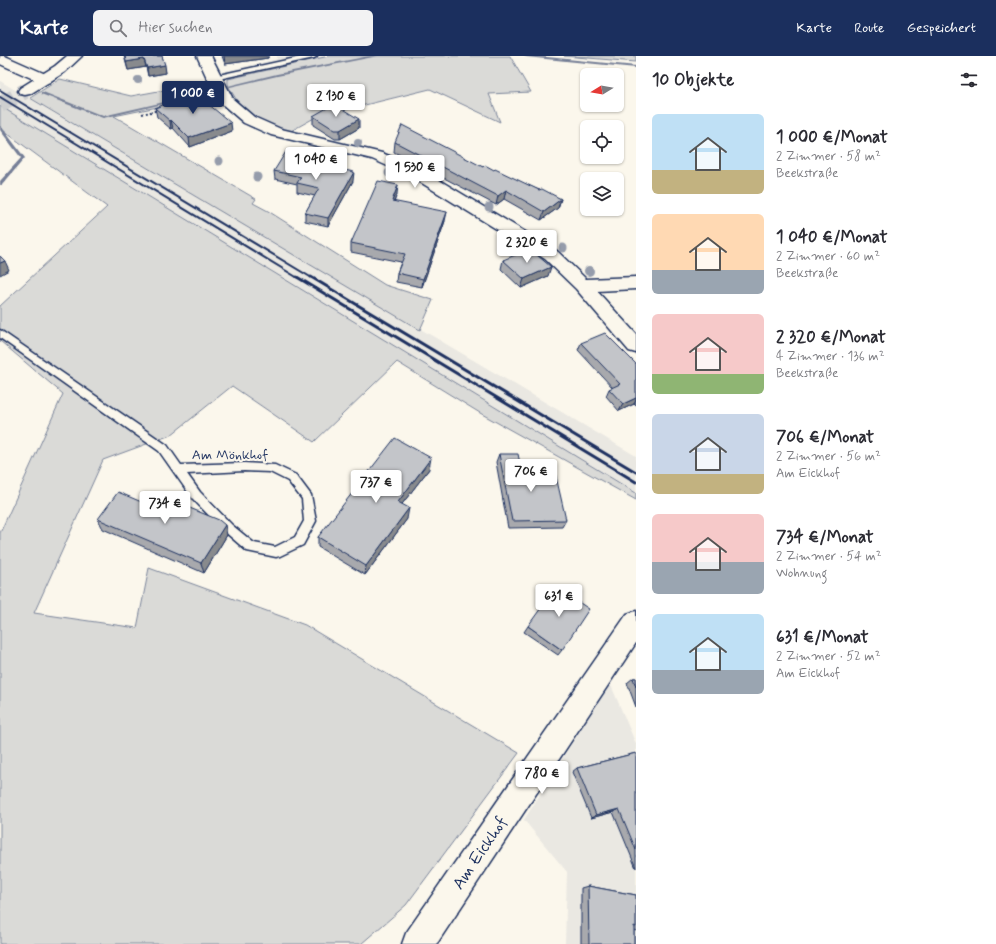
<!DOCTYPE html>
<html lang="de">
<head>
<meta charset="utf-8">
<style>
  :root { --surface:#fff; --page:#f2f2f3; --text:#2b2b33; --muted:#7c7c81; --accent:#1b2f5e }
  body { margin:0; font-family:Mynerve,sans-serif; background:var(--page); color:var(--text); height:100vh; display:flex; flex-direction:column; font-size:15px; white-space:nowrap }
  * { box-sizing:border-box; margin:0 }
  p { font-size:13px; color:var(--muted) }
  .icon { flex:none; width:22px; height:22px; fill:none; stroke:currentColor; stroke-width:2; stroke-linecap:round; stroke-linejoin:round }
  .map { position:relative; flex:1; overflow:hidden }
  .side { display:flex; flex-direction:column; background:var(--surface); width:360px }
  .side>* { flex:none }
  .needle { width:26px; rotate:259deg }
  .tools { position:absolute; left:580px; top:12px; display:grid; gap:8px }
  .tools a { display:grid; place-items:center; width:44px; height:44px; border-radius:6px; background:var(--surface); box-shadow:0 1px 3px #0004; font-size:20px }
  .price { position:absolute; translate:-50% -34px; padding:0 9px; border-radius:4px; background:#fff; color:#222; font-size:13px; line-height:26px; filter:drop-shadow(0 1px 2px #0008) }
  .price::after { content:''; position:absolute; left:50%; top:24px; width:12px; height:9px; margin-left:-6px; background:inherit; clip-path:polygon(0 0,100% 0,50% 100%) }
  .price.active { background:var(--accent); color:#fff }
  ul { padding:0; list-style:none }
  li { display:flex; align-items:center; gap:12px; height:100px; padding:0 16px }
  li span { display:grid; place-items:center; flex:none; width:112px; height:80px; border-radius:6px; color:#555 }
  li>.icon { margin-inline-start:auto }
  span .icon { width:48px; height:48px; fill:#fffc; stroke-width:1 }
  li b { font-size:17px }
  h2 { display:flex; justify-content:space-between; align-items:center; height:48px; padding:0 16px; font-size:17px }
  header { display:flex; align-items:center; gap:24px; box-sizing:border-box; height:56px; padding:0 20px; background:var(--accent); color:#fff }
  header strong { font-size:19px }
  nav { display:flex; gap:22px; margin-inline-start:auto; font-size:14px }
  .search { width:280px; height:36px; background:var(--page); display:flex; align-items:center; gap:10px; box-sizing:border-box; padding:0 14px; border-radius:6px; color:var(--muted); font-size:15px }
  main { display:flex; flex:1; min-height:0 }
  .map>svg:first-child { display:block }
  .built { fill:#eae8e2 }
  .green { fill:#dadad7; stroke:#7a849a }
  .lines { fill:none; stroke-linecap:round; stroke-linejoin:round }
  .stream { fill:#747e96; fill-rule:evenodd }
  .tertiary-tunnel { stroke:#cecfd0; stroke-width:16; stroke-dasharray:16 8; stroke-linecap:butt }
  .service-casing { stroke:#1b2f5e; stroke-width:3 }
  .minor-casing { stroke:#1b2f5e; stroke-width:3 }
  .tertiary-casing { stroke:#1b2f5e; stroke-width:3 }
  .path { stroke:#1b2f5e; stroke-width:2; stroke-dasharray:2 2; stroke-linecap:butt }
  .service { fill:#fbf7ec; fill-rule:evenodd }
  .minor { fill:#fbf7ec; fill-rule:evenodd }
  .tertiary { fill:#fbf7ec; fill-rule:evenodd }
  .rail-far1 { stroke:#1b2f5e; stroke-width:2 }
  .rail { stroke:#1b2f5e; stroke-width:3 }
  .tree { fill:#959cab }
  .wall { fill:#a8a9ad; stroke:#1b2f5e }
  .shaded-wall { fill:#888a8d; stroke:#1b2f5e }
  .building { fill:#c3c5c9; stroke:#1b2f5e }
  .labels { text-anchor:middle; dominant-baseline:central; stroke-width:4; stroke-linejoin:round; paint-order:stroke }
  .street-label { font-size:14px; fill:#1b2f5e; stroke:#fbf7ec }
  .near-street-label { font-size:17px; fill:#1b2f5e; stroke:#fbf7ec }
</style>
</head>
<body>
<header>
<strong>Karte</strong>
<div class="search"><svg class="icon" aria-label="search" viewBox="0 0 24 24"><circle cx="10" cy="10" r="6"/><path d="M15 15l6 6"/></svg>Hier suchen</div>
<nav><a>Karte</a><a>Route</a><a>Gespeichert</a></nav>
</header>
<main>
<div class="map">
<svg width="636" height="888" viewBox="0 0 636 888">
  <rect width="100%" height="100%" fill="#fbf7ec"/>
  <filter id="ink" filterUnits="userSpaceOnUse"><feTurbulence type="fractalNoise" baseFrequency=".025" numOctaves="2"/><feDisplacementMap in="SourceGraphic" scale="8" xChannelSelector="R" yChannelSelector="G"/><feConvolveMatrix kernelMatrix="1 2 1 2 8 2 1 2 1" color-interpolation-filters="sRGB"/></filter>
  <g filter="url(#ink)">
    <path class="built" d="M277 0H329L228 23 221 16 277 3Z
      M0 25 636 400V437L0 50Z
      M610 627 636 688V888H565L567 816 524 764Z"/>
    <path class="green" d="M329 0H510L531 36 489 38 500 66 430 33 316 61 289 76C266 68 245 60 233 38 230 33 227 29 228 23Z
      M564 0H636V6Z
      M60 23 131 40 208 26 216 39 114 60 256 143 253 147 268 155 385 229 433 244 420 274 30 42Z
      M0 50 636 437V444L480 357 397 306 314 386 232 330 171 379 103 404 34 557 137 572 149 512 305 569 519 697 406 849 361 888H0V477L63 338 0 285V250L107 151 0 72Z"/>
    <g class="lines">
      <path class="stream" d="M370 0H378L277 20 230 31 228 30 277 18Z
        M524 0H537L636 10V12L526 1Z
        M212 34 214 35 213 36 191 41 189 40Z
        M41 36H43L103 60 182 42 184 43 103 62 41 38Z
        M0 70H1L25 102 2 129H0V125L21 102 0 74Z"/>
      <path class="tertiary-tunnel" d="M0 49 25 35"/>
      <g class="service-casing">
        <path id="service" d="M305 0H317L314 2 214 24 210 22 214 20Z
          M0 274 167 389 181 409 244 407 275 409 296 419 311 439 316 465 303 489 280 500 276 501 247 495 224 475 192 442 159 395 0 282ZM244 415 270 416 288 425 302 443 304 465 295 481 275 491 254 487 232 469 200 436 187 418Z"/>
      </g>
      <g class="minor-casing">
        <path id="minor" d="M0 0H5L50 20 52 23 50 26 45 27 40 26 0 8Z
          M197 0H211L233 43 254 61 281 73 382 97 424 115 557 195 586 223 636 221V233L597 235 636 278V297L629 295 576 233 545 203 412 121 372 103 271 79 244 67 222 48 207 22Z
          M636 555V587L438 886 436 888H402L406 877 627 558Z"/>
      </g>
      <g class="tertiary-casing">
        <path id="tertiary" d="M67 0H82L65 16 30 38 25 39 20 38 18 35 20 32 55 10Z"/>
      </g>
      <path class="path" d="M142 58 159 54"/>
      <use href="#service" class="service"/>
      <use href="#minor" class="minor"/>
      <use href="#tertiary" class="tertiary"/>
      <path class="rail-far1" d="M0 34 312 222
        M0 41 298 222"/>
      <path class="rail" d="M297 221 636 426
        M311 221 636 416"/>
    </g>
    <g class="tree">
      <circle cx="138" cy="24" r="4"/>
      <circle cx="358" cy="87" r="4"/>
      <circle cx="339" cy="100" r="4"/>
      <circle cx="219" cy="105" r="4.5"/>
      <circle cx="389" cy="117" r="4.5"/>
      <circle cx="257" cy="121" r="4.5"/>
      <circle cx="489" cy="151" r="4.5"/>
      <circle cx="563" cy="192" r="4.5"/>
      <circle cx="589" cy="215" r="5"/>
    </g>
    <path class="wall" d="M124 0H162L166 17 148 20 146 11 128 14Z
      M222 0H268V2L225 8Z
      M155 52 232 75 190 91 173 72 171 73 157 61Z
      M313 60 359 72 340 83H335L313 69Z
      M395 86 483 111 561 143 558 152 541 164 504 143 496 149 394 96Z
      M314 108 353 125 328 170 305 165V157L315 140 297 136V128L275 123 274 115Z
      M397 138 394 146 445 165 422 231 396 226 397 217 401 206 351 196V187Z
      M503 204 548 220 521 232 501 213Z
      M581 287 636 308V350L634 348 619 355 606 340 609 333 613 332 578 294Z
      M499 398 566 464 562 471 508 472 496 406Z
      M429 413 402 448 407 463 365 519 318 491V481Z
      M151 450 227 479 204 517 103 473 98 463Z
      M528 570 562 594 558 599 524 576Z
      M633 622H636V651L627 627Z
      M636 697V812L613 756 591 762 572 716 577 712Z
      M588 830 636 839V875L634 874V888H581V832Z"/>
    <path class="shaded-wall" d="M224 0H268V2L225 8Z
      M144 3 146 11 128 14 126 6Z
      M165 9 166 17 148 20 147 12Z
      M359 63V72L340 83V74Z
      M171 64 173 72 171 73 170 65Z
      M231 67 232 75 190 91 189 82Z
      M314 101V109L311 107Z
      M354 116 353 125 328 170V162Z
      M398 129 397 138 391 154 392 145Z
      M506 134 504 143 496 149 498 140Z
      M561 143 558 152 541 164 544 156Z
      M447 156 445 165 422 231 423 223Z
      M5 205 9 214 0 219V207Z
      M551 211 548 220 521 232 524 223Z
      M636 342V344L634 348 619 355 623 348Z
      M431 402 429 413 396 456 398 446Z
      M409 452 407 463 365 519 366 510Z
      M225 469 227 479 204 517 201 507Z
      M619 753 613 756 591 762 596 759Z"/>
    <path class="building" d="M125 0H162L165 9 147 12 144 3 126 6Z
      M195 37 231 67 189 82 171 64 170 65 155 52Z
      M334 48 359 63 340 74H335L313 60Z
      M402 69 483 111 485 109 494 114 495 113 539 134 542 133 561 143 544 156 506 134 498 140 395 86Z
      M287 94 314 101 311 107 354 116 328 162 305 157 319 132 297 127 301 121 274 115Z
      M378 125 398 129 392 145 447 156 423 223 397 217 405 198 351 187Z
      M530 193 551 211 524 223 503 204Z
      M0 200 5 205 0 207Z
      M605 277 636 308V342L623 348 609 333 620 328 581 287Z
      M395 382 431 402 398 446 409 452 366 510 318 481Z
      M499 398H518L522 417 555 416 566 464 512 465Z
      M118 436 151 450 158 439 219 464 225 469 201 507 98 463Z
      M556 531 589 553 562 594 528 570Z
      M633 622H636V631Z
      M636 697V794L619 753 596 759 577 712Z
      M588 830 636 839V871L634 870V888H589Z"/>
  </g>
  <g class="labels">
    <g class="street-label">
      <text x="230" y="399">Am Mönkhof</text>
    </g>
    <g class="near-street-label">
      <text transform="translate(480 797) rotate(-56)">Am Eickhof</text>
    </g>
  </g>
</svg>
<div class="tools">
<a><svg class="needle" viewBox="-14 -14 28 28"><path d="M0-13l5 13h-10z" fill="#e53935"/><path d="M0 13l5-13h-10z" fill="#7c7c81"/></svg></a>
<a><svg class="icon" aria-label="locate" viewBox="0 0 24 24"><circle cx="12" cy="12" r="6"/><path d="M12 2v4M12 18v4M2 12h4M18 12h4"/></svg></a>
<a><svg class="icon" aria-label="layers" viewBox="0 0 24 24"><path d="M12 4l9 5-9 5-9-5zM3 14l9 5 9-5"/></svg></a>
</div>
<b class="price active" style="left:193px;top:59px">1 000 €</b>
<b class="price" style="left:336px;top:62px">2 130 €</b>
<b class="price" style="left:316px;top:125px">1 040 €</b>
<b class="price" style="left:415px;top:133px">1 530 €</b>
<b class="price" style="left:527px;top:208px">2 320 €</b>
<b class="price" style="left:531px;top:437px">706 €</b>
<b class="price" style="left:376px;top:448px">737 €</b>
<b class="price" style="left:165px;top:469px">734 €</b>
<b class="price" style="left:559px;top:562px">631 €</b>
<b class="price" style="left:542px;top:739px">780 €</b>
</div>
<section class="side">
<h2>10 Objekte<svg class="icon" aria-label="filters" viewBox="0 0 24 24"><path d="M4 7h16M4 17h16"/><circle cx="9" cy="7" r="2"/><circle cx="15" cy="17" r="2"/></svg></h2>
<ul>
<li><span style="background:linear-gradient(#bfe0f5 70%,#c2b280 0)"><svg class="icon" aria-label="home" viewBox="0 0 24 24"><path d="M3 11l9-7 9 7M6 9v11h12V9"/></svg></span><div><b>1 000 €/Monat</b><p>2 Zimmer · 58 m²</p><p>Beekstraße</p></div></li>
<li><span style="background:linear-gradient(#ffd9b3 70%,#9aa5b1 0)"><svg class="icon" aria-label="home" viewBox="0 0 24 24"><path d="M3 11l9-7 9 7M6 9v11h12V9"/></svg></span><div><b>1 040 €/Monat</b><p>2 Zimmer · 60 m²</p><p>Beekstraße</p></div></li>
<li><span style="background:linear-gradient(#f6c9c9 75%,#8fb573 0)"><svg class="icon" aria-label="home" viewBox="0 0 24 24"><path d="M3 11l9-7 9 7M6 9v11h12V9"/></svg></span><div><b>2 320 €/Monat</b><p>4 Zimmer · 136 m²</p><p>Beekstraße</p></div></li>
<li><span style="background:linear-gradient(#c9d6e8 75%,#c2b280 0)"><svg class="icon" aria-label="home" viewBox="0 0 24 24"><path d="M3 11l9-7 9 7M6 9v11h12V9"/></svg></span><div><b>706 €/Monat</b><p>2 Zimmer · 56 m²</p><p>Am Eickhof</p></div></li>
<li><span style="background:linear-gradient(#f6c9c9 60%,#9aa5b1 0)"><svg class="icon" aria-label="home" viewBox="0 0 24 24"><path d="M3 11l9-7 9 7M6 9v11h12V9"/></svg></span><div><b>734 €/Monat</b><p>2 Zimmer · 54 m²</p><p>Wohnung</p></div></li>
<li><span style="background:linear-gradient(#bfe0f5 70%,#9aa5b1 0)"><svg class="icon" aria-label="home" viewBox="0 0 24 24"><path d="M3 11l9-7 9 7M6 9v11h12V9"/></svg></span><div><b>631 €/Monat</b><p>2 Zimmer · 52 m²</p><p>Am Eickhof</p></div></li>
</ul>
</section>
</main>
</body>
</html>
